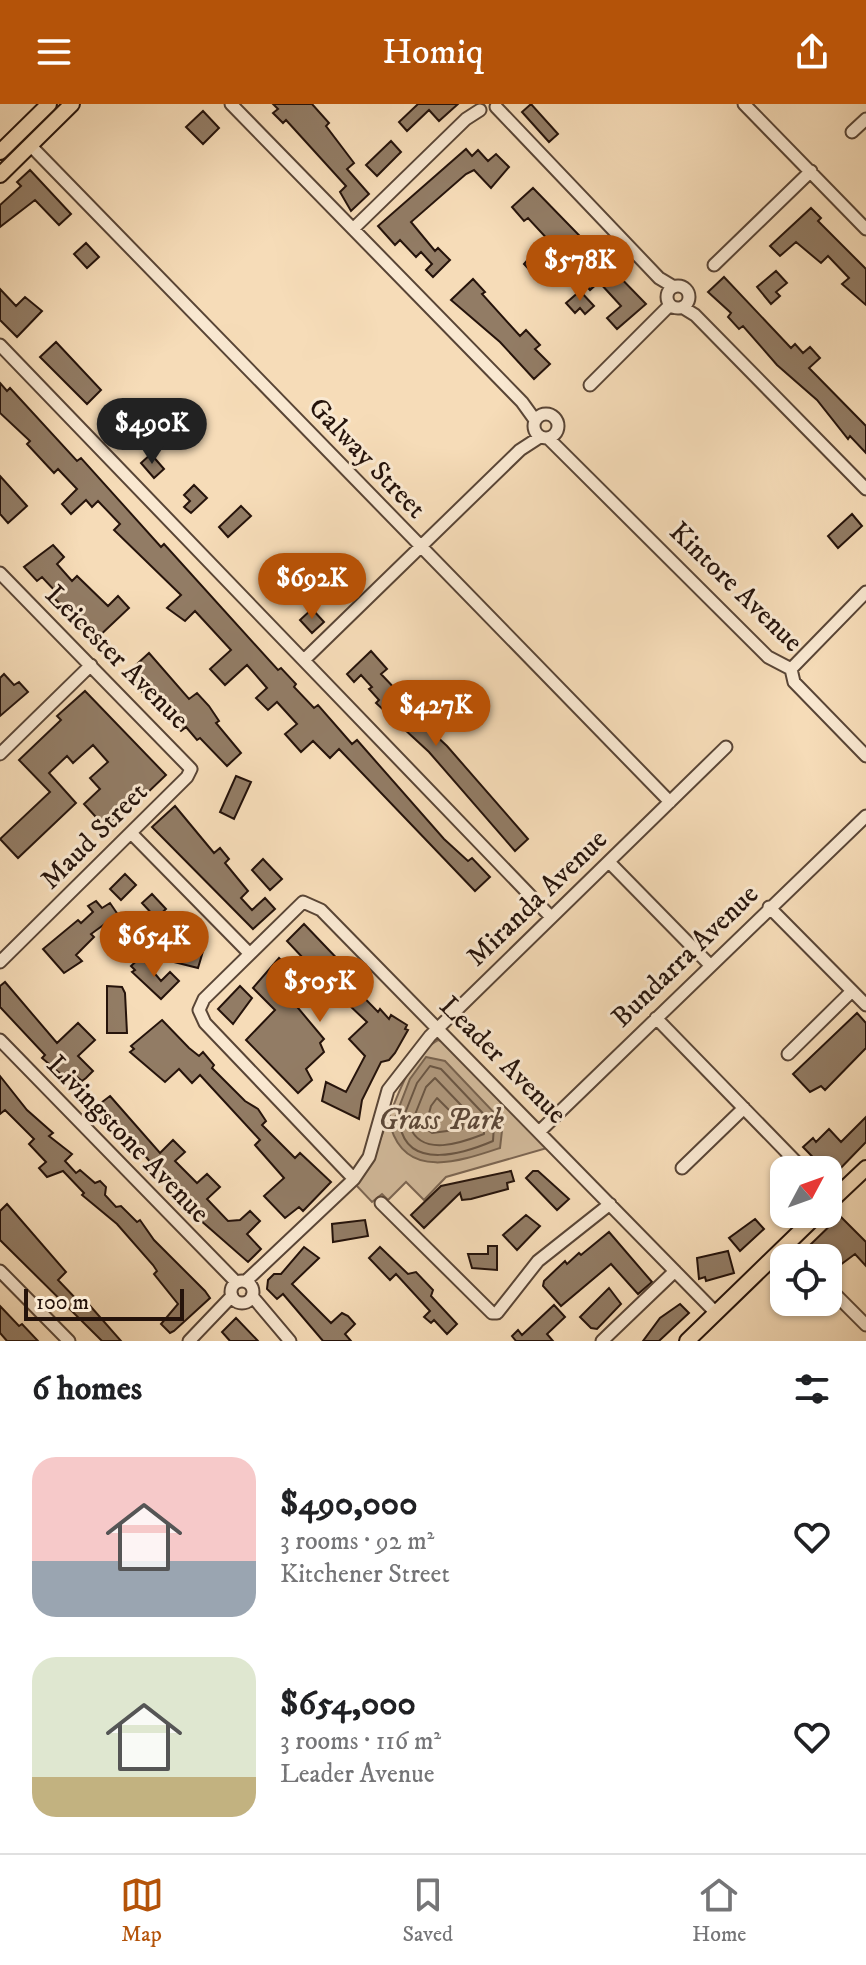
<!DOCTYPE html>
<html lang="en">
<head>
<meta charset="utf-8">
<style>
  :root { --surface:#fff; --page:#f6f6f6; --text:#202124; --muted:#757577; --line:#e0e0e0; --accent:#b45309 }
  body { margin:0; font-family:"IM FELL DW Pica",serif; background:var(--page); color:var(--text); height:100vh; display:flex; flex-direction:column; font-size:30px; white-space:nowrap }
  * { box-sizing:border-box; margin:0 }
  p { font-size:26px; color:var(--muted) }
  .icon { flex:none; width:44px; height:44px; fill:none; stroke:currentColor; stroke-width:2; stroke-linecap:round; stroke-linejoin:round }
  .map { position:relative; height:1237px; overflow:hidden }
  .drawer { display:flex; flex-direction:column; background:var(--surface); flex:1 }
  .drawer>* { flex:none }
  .needle { width:52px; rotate:49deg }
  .buttons { position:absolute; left:770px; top:1052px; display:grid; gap:16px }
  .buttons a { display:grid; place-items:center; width:72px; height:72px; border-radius:16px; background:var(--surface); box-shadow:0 2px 6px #0004; font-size:40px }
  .scale { position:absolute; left:24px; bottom:20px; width:160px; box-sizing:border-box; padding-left:8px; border:4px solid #25130b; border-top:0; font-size:22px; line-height:28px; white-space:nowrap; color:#25130b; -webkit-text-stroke:6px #f9e8d1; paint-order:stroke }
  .price { position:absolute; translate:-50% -68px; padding:0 18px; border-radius:28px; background:var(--accent); color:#fff; font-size:26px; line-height:52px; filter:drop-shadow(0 2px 4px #0008) }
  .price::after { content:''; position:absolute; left:50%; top:48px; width:24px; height:18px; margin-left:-12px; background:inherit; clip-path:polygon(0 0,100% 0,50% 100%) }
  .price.selected { background:#222; color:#fff }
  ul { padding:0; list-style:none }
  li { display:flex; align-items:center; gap:24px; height:200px; padding:0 32px }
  li span { display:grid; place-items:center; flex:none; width:224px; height:160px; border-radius:24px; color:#555 }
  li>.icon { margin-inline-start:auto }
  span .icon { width:96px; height:96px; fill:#fffc; stroke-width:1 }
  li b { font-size:34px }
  h2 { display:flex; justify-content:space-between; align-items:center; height:96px; padding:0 32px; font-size:34px }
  header { display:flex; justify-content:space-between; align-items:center; height:104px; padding:0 32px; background:var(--accent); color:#fff; font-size:36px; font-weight:600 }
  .tabs { display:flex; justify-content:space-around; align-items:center; height:112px; border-top:2px solid var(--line); background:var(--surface); font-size:22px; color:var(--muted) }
  .tabs a { display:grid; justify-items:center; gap:4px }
  .tabs .selected { color:var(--accent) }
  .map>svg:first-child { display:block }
  .green { fill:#d2ba9b; stroke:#7c6653; stroke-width:2 }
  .water { fill:#af987d; stroke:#78634f; stroke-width:2 }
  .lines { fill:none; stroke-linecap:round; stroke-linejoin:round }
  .shore { stroke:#6a5644; stroke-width:2 }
  .building { fill:#927c65; stroke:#25130b; stroke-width:2 }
  .minor-casing { stroke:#594536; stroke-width:15 }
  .major-casing { stroke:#25130b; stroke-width:18 }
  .minor { stroke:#f9e8d1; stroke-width:11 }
  .major { stroke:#f6dcb8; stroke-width:14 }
  .labels { text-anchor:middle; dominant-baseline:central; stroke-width:6; stroke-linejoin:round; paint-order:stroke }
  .street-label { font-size:28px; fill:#25130b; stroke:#f9e8d1 }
  .water-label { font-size:30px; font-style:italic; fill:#5c4839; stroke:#f9e8d1 }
</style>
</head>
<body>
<header><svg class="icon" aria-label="menu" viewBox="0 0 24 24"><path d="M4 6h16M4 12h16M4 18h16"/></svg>Homiq<svg class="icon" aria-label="share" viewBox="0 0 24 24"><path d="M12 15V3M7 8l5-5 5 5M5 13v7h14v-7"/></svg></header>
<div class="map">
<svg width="866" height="1237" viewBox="0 0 866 1237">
  <rect width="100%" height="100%" fill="#f6dcb8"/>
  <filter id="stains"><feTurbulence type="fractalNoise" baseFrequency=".0025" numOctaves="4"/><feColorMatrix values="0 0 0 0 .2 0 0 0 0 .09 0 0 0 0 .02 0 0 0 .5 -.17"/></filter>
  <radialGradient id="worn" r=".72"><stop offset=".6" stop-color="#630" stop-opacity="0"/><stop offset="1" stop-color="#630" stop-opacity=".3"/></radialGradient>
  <path class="green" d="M438 936 444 938 547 1044 446 1073 424 1096 406 1078 388 1096 382 1090 372 1098 355 1080C389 1043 394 960 438 936Z"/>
  <path class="water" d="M426 953 445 957 503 1018 500 1044C461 1057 407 1076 391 1024L410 975Z"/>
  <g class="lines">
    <path class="shore" d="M430 962 441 965 494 1021 493 1037C465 1049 409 1067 400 1022L417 979Z
      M435 974 484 1025V1030C461 1039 422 1053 410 1023L426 983Z
      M437 994 463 1020 462 1025 432 1029 425 1024 431 1002Z"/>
  </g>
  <path class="building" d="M273 0H312L329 19 326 22 354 59 347 65 369 90 351 107 340 88 346 82 286 16 283 19 273 9 278 5Z
    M418 0H458L439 17 429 6 407 27 399 18Z
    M531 0 558 30 549 38 522 8Z
    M203 7 219 24 203 40 186 23Z
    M391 37 401 48 377 72 366 61Z
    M466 45 472 52 478 46 488 57 496 50 509 63 491 84 474 66 466 70 411 118 435 147 438 144 450 156 433 173 426 166 432 160 421 148 416 153 400 136 395 141 378 122Z
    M30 66 71 110 59 121 35 96 0 123V101L21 82 17 78Z
    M533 84 646 200 617 225 607 214 621 202 599 178 590 186 579 174 584 169 564 147 536 173 524 160 531 152 535 156 552 140 528 114 524 117 512 103Z
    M811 104 821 114 818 117 866 165V201L842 180 849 174 828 152 821 159 796 138 780 152 770 142Z
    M86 139 99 153 87 164 74 150Z
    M776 167 787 179 776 188 780 192 771 200 757 183Z
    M724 173 791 244 795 240 803 249 810 243 820 254 809 264 866 322V349L850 332 848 335 817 296 777 261 743 222 739 225 728 213 731 209 708 188Z
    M473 175 485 188 482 190 520 232 526 226 540 241 535 245 550 260 534 275 500 238 451 196Z
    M0 185 16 202 25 193 42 207 17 233 0 216Z
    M580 187 594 202 585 210 580 204 575 209 566 199Z
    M56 238 101 286 87 300 40 253Z
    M0 279 7 287 10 284 77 357 81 354 161 443 164 440 278 566 281 564 296 580 294 583 314 604 318 601 352 640 357 636 444 735 468 757 472 754 490 773 475 787 339 645 330 654 313 637 301 648 285 630 297 620 277 598 268 606 256 594 267 584 247 561 225 581 210 565 231 546 195 507 185 517 167 504 181 491 114 426 120 420 98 397 92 403 86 396 71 410 62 400 77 385 58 365 54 369 27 340 30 337 0 309Z
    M125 308 139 322 121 339 108 325Z
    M151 350 164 365 154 374 141 359Z
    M0 372 27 402 8 419 0 410Z
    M194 381 207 394 191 409 184 403 190 397 184 391Z
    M241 402 251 412 228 433 219 423Z
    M852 410 862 422 838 444 828 432Z
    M53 441 64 453 57 460 72 477 77 472 108 502 118 492 129 504 95 536 54 494 58 490 42 473 37 477 24 463Z
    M312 505 324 518 312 529 300 516Z
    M371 547 387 565 381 570 399 589 395 593 408 606 413 601 421 610 417 614 447 642 528 735 515 747 429 648 376 599 379 596 369 585 372 583 361 571 354 578 347 570Z
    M149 549 189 595 197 589 209 602 219 617 216 619 241 649 227 662 200 634 197 636 186 623 181 627 125 571Z
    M4 570 14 581 19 578 28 588 0 612V574Z
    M85 587 166 671 143 693 138 689 105 723 84 700 100 685 90 674 108 658 93 641 73 659 67 652 49 669 76 699 18 754 0 735 50 688 19 656 61 616 57 612Z
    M236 672 251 678 234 715 220 708Z
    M175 702 214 749 220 744 229 755 225 759 248 787 241 794 252 806 265 794 275 805 253 825 152 723Z
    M263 755 282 775 270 786 252 766Z
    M125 770 136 781 121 796 110 785Z
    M152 790 166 805 156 814 142 799Z
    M96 797 102 804 110 799 123 818 114 824 109 817 91 830 94 833 76 851 82 857 64 869 43 845 78 816 81 819 93 808 88 802Z
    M304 820 347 865 341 870 378 908 380 905 389 915 391 911 407 921 405 925 408 926 395 949 389 956 381 958 362 996 359 1015 322 997 326 978 346 988 365 952 349 935 367 918 329 882 325 885 311 870 288 892 324 935 320 939 324 948 306 965 312 976 298 989 246 936 275 906 253 884 279 854 292 867 304 855 287 837Z
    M188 832 206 837 198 864 174 858 178 844 184 846Z
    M141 853 161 877 170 868 179 877 161 895 132 868 135 866 131 862Z
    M5 878 57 939 78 919 95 936 78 952 93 967 86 974 82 977 76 972 70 978 42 954 45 951 0 903V882Z
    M107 882 122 883 125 889 127 929H107Z
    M240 882 252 894 233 920 218 905Z
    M857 909 866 919V944L825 986 821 982 810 988 793 970Z
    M162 916 189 944 199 952 203 948 214 961 212 964 245 997 258 1005 266 1017 262 1021 295 1054 300 1049 331 1078 303 1107 299 1103 285 1114 264 1092 284 1074 255 1041 260 1036 200 971 192 979 179 965 165 978 130 948 134 945 131 942Z
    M0 972 27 1006 53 1029 49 1032 72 1050 65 1057 76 1069 80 1066 95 1079 100 1077 106 1083 105 1091 116 1103 121 1102 137 1118 140 1116 154 1136 205 1187 210 1194 174 1227 170 1229 161 1220 178 1200 154 1170 157 1167 153 1161 117 1120 82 1091 84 1089 63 1067 47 1073 39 1064 46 1058 29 1040 34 1035 5 1006 0 1010Z
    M110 992 160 1049 173 1036 185 1048 175 1057 197 1079 207 1070 220 1083 207 1095 228 1117 240 1116 250 1107 260 1117 247 1130 261 1145 248 1158 199 1115 123 1026 115 1020 112 1023 93 1005Z
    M866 1013V1038L832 1073 803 1043 813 1034 816 1038 829 1025 841 1038Z
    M511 1067 514 1077 507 1079 508 1085 471 1095 462 1096 460 1089 424 1124 411 1111 441 1082Z
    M533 1067H538L569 1095 557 1106 526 1074Z
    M784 1084V1111H778L775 1085Z
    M7 1100 66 1168 58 1176 81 1200 85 1196 121 1237H102L0 1136V1107Z
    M526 1111 540 1122 517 1146 503 1131Z
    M840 1112 866 1138V1162L855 1150 828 1170V1154H811L807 1150 813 1144 810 1141Z
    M755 1115 764 1125 740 1147 729 1134Z
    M365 1116 368 1132 333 1138 332 1120Z
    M609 1128 652 1178 638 1190 611 1160 561 1202 543 1182 544 1177 565 1157 567 1160 579 1149 581 1151Z
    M488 1142H497V1166L472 1164 468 1150H488Z
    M304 1143 319 1154 292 1180 331 1219 342 1209 348 1212 355 1220 345 1230 351 1237H323L283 1190 277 1195 267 1185 268 1176 274 1170H281Z
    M380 1143 408 1170 416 1168 433 1186 431 1192 457 1220 447 1230 434 1216 431 1219 424 1213 430 1207 396 1170 390 1176 369 1154Z
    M728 1147 734 1169 706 1177 705 1173 699 1175 697 1154Z
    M609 1184 621 1200 597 1225 591 1224 580 1213Z
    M680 1200 689 1209 659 1237H643L660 1214Z
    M554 1201 565 1213 547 1230 553 1237H516L512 1232 518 1226 522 1231Z
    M0 1202 19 1222 22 1220 38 1237H7L0 1229Z
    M236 1214 258 1237H230L222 1228Z"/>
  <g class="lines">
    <g class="minor-casing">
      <path id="minor" d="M231 0 522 298 535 316
        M744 0 866 125
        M496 3 659 174 674 183
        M852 28 866 15
        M30 41 670 698
        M353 125 466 15 480 6
        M714 161 811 67
        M667 193a11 11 0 1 1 22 0a11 11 0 1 1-22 0Z
        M682 203 695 211 866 385
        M0 241 550 812
        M590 281 670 201
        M534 322a12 12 0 1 1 24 0a12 12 0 1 1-24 0Z
        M548 334 768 553 791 565 794 578 866 652
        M0 469 191 665 187 673 0 858
        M304 556 520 346 540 333
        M791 565 866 488
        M0 650 91 561
        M132 730 249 849
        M609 758 710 861
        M769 803 866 901
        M656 914 804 1066
        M0 936 236 1178
        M788 950 852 887
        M540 1027 866 712
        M682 1064 744 1004
        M354 1075 205 919 199 906 204 895 303 798 321 806 716 1209
        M381 1099 492 1209H497L538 1157 610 1100
        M787 1141 800 1154
        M0 1167 69 1237
        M231 1188a11 11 0 1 1 22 0a11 11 0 1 1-22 0Z
        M246 1177 354 1075 369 1053 388 986 430 932 726 643
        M828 1183 866 1221
        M252 1192 290 1237
        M189 1237 232 1192
        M602 1237 675 1167"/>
    </g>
    <g class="major-casing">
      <path id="major" d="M0 48 49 0
        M0 71 72 0
        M828 1100 866 1064
        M687 1237 818 1110"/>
    </g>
    <use href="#minor" class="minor"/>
    <use href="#major" class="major"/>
  </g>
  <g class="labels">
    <g class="street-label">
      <text transform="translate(367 354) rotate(46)">Galway Street</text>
      <text transform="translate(736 483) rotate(44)">Kintore Avenue</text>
      <text transform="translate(117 553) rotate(45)">Leicester Avenue</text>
      <text transform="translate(94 732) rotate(-45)">Maud Street</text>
      <text transform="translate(537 794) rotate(-44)">Miranda Avenue</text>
      <text transform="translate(685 852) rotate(-44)">Bundarra Avenue</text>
      <text transform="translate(503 956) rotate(45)">Leader Avenue</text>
      <text transform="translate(128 1035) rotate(46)">Livingstone Avenue</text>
    </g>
    <g class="water-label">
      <text x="441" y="1016">Grass Park</text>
    </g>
  </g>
  <rect width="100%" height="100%" filter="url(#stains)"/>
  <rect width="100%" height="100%" fill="url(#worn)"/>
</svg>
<div class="buttons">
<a><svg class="needle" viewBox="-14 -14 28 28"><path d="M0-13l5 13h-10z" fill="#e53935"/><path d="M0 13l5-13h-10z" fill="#757577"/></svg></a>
<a><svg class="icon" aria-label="locate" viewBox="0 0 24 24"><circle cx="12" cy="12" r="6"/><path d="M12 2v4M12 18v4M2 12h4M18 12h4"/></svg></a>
</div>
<div class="scale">100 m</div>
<b class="price" style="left:580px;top:199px">$578K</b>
<b class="price selected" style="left:152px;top:362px">$490K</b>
<b class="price" style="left:312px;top:517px">$692K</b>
<b class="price" style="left:436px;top:644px">$427K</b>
<b class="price" style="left:154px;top:875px">$654K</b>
<b class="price" style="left:320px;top:920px">$505K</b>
</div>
<section class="drawer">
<h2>6 homes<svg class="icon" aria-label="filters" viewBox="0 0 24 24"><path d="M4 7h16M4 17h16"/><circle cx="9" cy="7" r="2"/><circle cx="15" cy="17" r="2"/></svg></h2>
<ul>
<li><span style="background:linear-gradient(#f6c9c9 65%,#9aa5b1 0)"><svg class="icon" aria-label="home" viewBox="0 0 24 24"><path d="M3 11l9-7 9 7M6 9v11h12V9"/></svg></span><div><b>$490,000</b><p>3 rooms · 92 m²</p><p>Kitchener Street</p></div><svg class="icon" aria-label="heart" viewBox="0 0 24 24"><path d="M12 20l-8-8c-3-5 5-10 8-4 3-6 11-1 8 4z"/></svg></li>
<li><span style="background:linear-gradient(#dfe7d0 75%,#c2b280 0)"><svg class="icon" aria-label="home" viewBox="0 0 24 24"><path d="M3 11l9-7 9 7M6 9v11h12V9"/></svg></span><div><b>$654,000</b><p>3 rooms · 116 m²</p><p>Leader Avenue</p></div><svg class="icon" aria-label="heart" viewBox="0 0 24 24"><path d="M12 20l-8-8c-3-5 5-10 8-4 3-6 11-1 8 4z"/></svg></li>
</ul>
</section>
<nav class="tabs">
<a class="selected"><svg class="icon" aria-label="map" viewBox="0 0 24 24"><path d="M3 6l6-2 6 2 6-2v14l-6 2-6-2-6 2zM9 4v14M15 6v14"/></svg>Map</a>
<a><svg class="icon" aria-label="saved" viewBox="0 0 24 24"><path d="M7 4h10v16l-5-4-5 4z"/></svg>Saved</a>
<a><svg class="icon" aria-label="home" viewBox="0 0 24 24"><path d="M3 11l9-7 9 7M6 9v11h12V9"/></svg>Home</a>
</nav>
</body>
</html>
